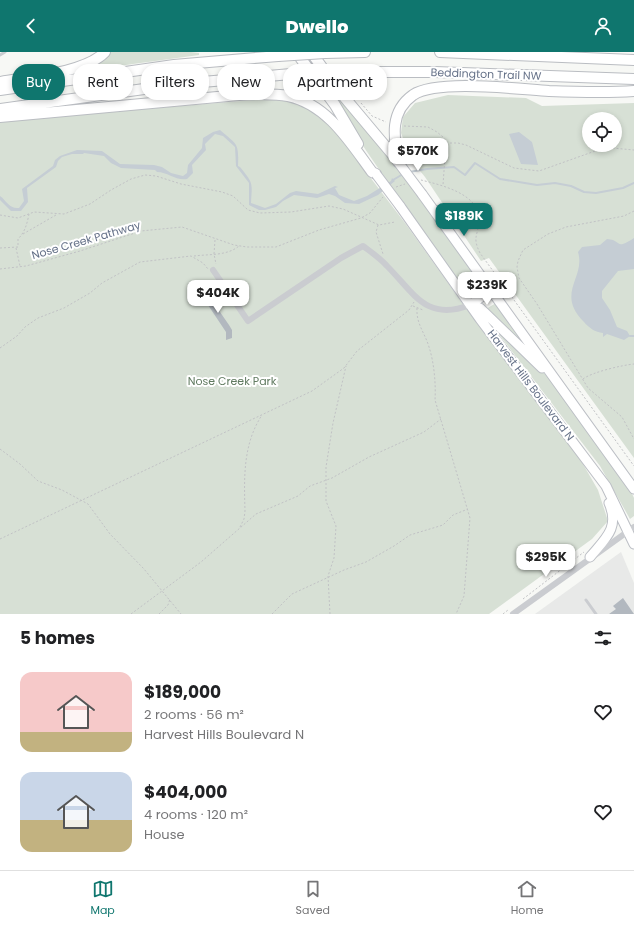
<!DOCTYPE html>
<html lang="en">
<head>
<meta charset="utf-8">
<style>
  :root { --surface:#fff; --page:#f6f6f6; --text:#202124; --muted:#757577; --line:#e0e0e0; --accent:#0f766e }
  body { margin:0; font-family:Poppins,sans-serif; background:var(--page); color:var(--text); height:100vh; display:flex; flex-direction:column; font-size:15px; white-space:nowrap }
  * { box-sizing:border-box; margin:0 }
  p { font-size:13px; color:var(--muted) }
  .icon { flex:none; width:22px; height:22px; fill:none; stroke:currentColor; stroke-width:2; stroke-linecap:round; stroke-linejoin:round }
  .map { position:relative; height:562px; overflow:hidden }
  .side { display:flex; flex-direction:column; background:var(--surface); flex:1 }
  .side>* { flex:none }
  .top-card { position:absolute; left:12px; top:12px; width:400px; height:36px; display:flex; gap:8px }
  .controls { position:absolute; left:582px; top:60px; display:grid; gap:8px }
  .controls a { display:grid; place-items:center; width:40px; height:40px; border-radius:50%; background:var(--surface); box-shadow:0 2px 6px #0003; font-size:20px }
  .price { position:absolute; translate:-50% -34px; padding:0 9px; border-radius:8px; background:#fff; color:#222; font-size:13px; line-height:26px; filter:drop-shadow(0 1px 2px #0008) }
  .price::after { content:''; position:absolute; left:50%; top:24px; width:12px; height:9px; margin-left:-6px; background:inherit; clip-path:polygon(0 0,100% 0,50% 100%) }
  .price.active { background:var(--accent); color:#fff }
  ul { padding:0; list-style:none }
  li { display:flex; align-items:center; gap:12px; height:100px; padding:0 20px }
  li span { display:grid; place-items:center; flex:none; width:112px; height:80px; border-radius:12px; color:#555 }
  li>.icon { margin-inline-start:auto }
  span .icon { width:48px; height:48px; fill:#fffc; stroke-width:1 }
  li b { font-size:17px }
  h2 { display:flex; justify-content:space-between; align-items:center; height:48px; padding:0 20px; font-size:17px }
  .tag { padding:0 14px; border-radius:16px; background:var(--surface); box-shadow:0 2px 6px #0003; font-size:14px; line-height:36px }
  .tag.active { background:var(--accent); color:#fff }
  header { display:flex; justify-content:space-between; align-items:center; height:52px; padding:0 20px; background:var(--accent); color:#fff; font-size:18px; font-weight:800 }
  .dock { display:flex; justify-content:space-around; align-items:center; height:56px; border-top:1px solid var(--line); background:var(--surface); font-size:11px; color:var(--muted) }
  .dock a { display:grid; justify-items:center; gap:2px }
  .dock .active { color:var(--accent) }
  .map>svg:first-child { display:block }
  .built { fill:#e8e9e8 }
  .green { fill:#d7e0d5; fill-rule:evenodd }
  .water { fill:#c5cdd4 }
  .lines { fill:none; stroke-linecap:round; stroke-linejoin:round }
  .stream { stroke:#c5cdd4; stroke-width:2 }
  .building { fill:#b2b8bf }
  .secondary-casing { stroke:#bcbfc5; stroke-width:11 }
  .primary-casing { stroke:#babdc2; stroke-width:12 }
  .path { stroke:#c1c2c5; stroke-width:1; stroke-dasharray:2 2; stroke-linecap:butt }
  .lane { stroke:#caccd0; stroke-width:3 }
  .street { stroke:#caccd0; stroke-width:6 }
  .secondary { stroke:#fff; stroke-width:9 }
  .primary { stroke:#fff; stroke-width:10 }
  .secondary-bridge-casing { stroke:#bcbfc5; stroke-width:11; stroke-linecap:butt }
  .primary-bridge-casing { stroke:#babdc2; stroke-width:12; stroke-linecap:butt }
  .secondary-bridge { stroke:#fff; stroke-width:9 }
  .primary-bridge { stroke:#fff; stroke-width:10 }
  .labels { text-anchor:middle; dominant-baseline:central; stroke-width:4; stroke-linejoin:round; paint-order:stroke }
  .street-label { font-size:11px; fill:#657188; stroke:#fff }
  .park-label { font-size:11px; fill:#607a60; stroke:#fff }
</style>
</head>
<body>
<header><svg class="icon" aria-label="back" viewBox="0 0 24 24"><path d="M15 5l-7 7 7 7"/></svg>Dwello<svg class="icon" aria-label="person" viewBox="0 0 24 24"><circle cx="12" cy="8" r="4"/><path d="M4 21q1-7 8-7t8 7"/></svg></header>
<div class="map">
<svg width="634" height="562" viewBox="0 0 634 562">
  <rect width="100%" height="100%" fill="#f7f8f5"/>
  <path class="built" d="M621 500 634 531V562H535Z"/>
  <path class="green" d="M110 0H191L199 1V3L89 18 88 15Z
    M329 31 381 92 469 215 477 234 476 241 470 244C420 174 368 107 325 33Z
    M448 43 526 46 542 54 634 51V406L489 206 481 209 425 125 412 109 401 81 403 65 415 51ZM589 67H615V93H589Z
    M276 46 304 52 331 74 405 171 476 270 524 330 576 400 598 438 608 469 592 487 489 562H0V69Z
    M496 251 526 294 486 257Z
    M493 271 548 325 627 431 634 446V464L630 467 600 414 491 272Z"/>
  <path class="water" d="M220 78C237 93 239 90 238 114L240 115C254 132 252 131 251 151L265 156 276 152 290 141 296 139 318 142 335 134 338 135 335 136 339 143 354 149 367 144 391 129 392 126 395 129 378 143 359 152 345 151 335 144 329 142 317 146 294 143 283 149 276 155 265 158H259L249 153V131L236 114 235 95 223 84 215 82 205 92 206 98 192 113 193 121 187 127C176 129 168 120 157 120L155 118 121 116 111 111 104 104 84 101 83 102H72L62 105 58 109 56 115 27 136 28 150 21 159H11L0 148V144C7 149 9 157 19 156L24 149 22 137 53 114 55 108 60 104 77 98 102 99 120 112 154 113 162 115 171 121 183 124 187 121 188 113 202 96 203 86 213 80Z
    M519 80 532 90 538 113 521 112 509 82Z
    M634 186V217L618 219 602 239V246L610 258 617 275 627 279 630 284 624 288 607 282 603 285V281C595 280 589 276 584 270 555 241 586 226 578 200L582 195 600 193 607 187C623 188 614 199 634 186Z"/>
  <g class="lines">
    <path class="stream" d="M409 120 427 117 454 115 465 123 475 111 500 127 537 133 555 131 571 134 584 140 596 141 623 136 634 131
      M393 128 403 122
      M630 284H634"/>
  </g>
  <path class="building" d="M211 238 215 244 211 247 229 273 232 278V286L226 288V280L202 244Z
    M623 546 634 562H609L616 557 613 554Z"/>
  <g class="lines">
    <g class="secondary-casing">
      <path id="secondary" d="M422 142 634 437
        M400 154 480 267 606 434 634 492
        M470 253 480 256 542 316
        M470 253 491 238
        M590 505C605 487 620 476 609 451"/>
    </g>
    <g class="primary-casing">
      <path id="primary" d="M296 0 335 53 358 92
        M311 0 340 40 397 108
        M440 0 634 8
        M325 1 365 0
        M339 20H435L634 27
        M0 30C29 25 85 21 105 0
        M0 38 174 13 278 4
        M0 57 180 32 291 22
        M0 65 239 43C255 42 272 41 288 44 327 52 350 90 372 120L376 122
        M398 110C394 86 389 60 413 43 437 27 517 37 549 39 577 40 606 41 634 39"/>
    </g>
    <path class="path" d="M361 51 372 64 386 70
      M404 74 428 75 437 80 443 85 446 91 443 133
      M446 91H458L466 93 514 116 539 119 598 98 612 96 634 98
      M421 128C441 133 481 142 479 169 478 184 472 185 480 201L634 414
      M396 135 405 132
      M634 159 624 164 566 175 548 182 523 198 518 209 517 215 519 226 537 252 588 336 622 365 634 387
      M0 163 18 166 34 160 64 162 90 152 111 138 131 127 145 123 156 124 181 132 222 140 233 144 248 158 260 161 291 160 329 154 343 157 379 173 395 170
      M378 173 376 180 383 202
      M23 182 56 163
      M215 188 214 202 216 212
      M0 196 18 195V187C25 180 27 172 29 162
      M16 196 20 214
      M194 204C209 202 227 204 239 194
      M0 217 26 214 80 199 141 179 182 175 234 193 247 195H276L319 178 361 166 370 161 383 145
      M413 254 423 258
      M417 256C416 272 425 281 429 295 434 310 436 332 435 348L470 466 464 544 456 562
      M0 296 17 284 25 275 38 266 64 256 90 241 102 231 140 210 191 204 203 211 208 217
      M583 327C592 320 623 313 634 312
      M0 397 20 412 38 429 62 438 88 452 110 482 144 517 181 562
      M240 475 244 467 245 459C244 425 243 392 262 363
      M0 487 312 339 344 316 357 299 409 258 414 250
      M523 547 584 500
      M131 562 201 510 256 462 298 444 310 434 332 426 369 405 424 380 441 367
      M159 562 168 553 170 547
      M272 562 292 542 344 518 366 510 394 494 410 483 443 473 453 463 468 457
      M330 562 328 524 334 506 336 474 326 449V415L333 371 346 314
      M503 562 508 558"/>
    <path class="lane" d="M0 3 5 0
      M586 548 596 562"/>
    <path class="street" d="M213 218 248 269 341 206 363 194C371 200 380 206 387 214 414 241 426 270 470 253
      M513 562 634 475"/>
    <use href="#secondary" class="secondary"/>
    <use href="#primary" class="primary"/>
    <g class="secondary-bridge-casing">
      <path id="secondary-bridge" d="M398 110 422 142
        M376 122 400 154"/>
    </g>
    <g class="primary-bridge-casing">
      <path id="primary-bridge" d="M278 4 325 1
        M291 22 339 20"/>
    </g>
    <use href="#secondary-bridge" class="secondary-bridge"/>
    <use href="#primary-bridge" class="primary-bridge"/>
  </g>
  <g class="labels">
    <g class="street-label">
      <text transform="translate(486 22) rotate(2)">Beddington Trail NW</text>
      <text transform="translate(86 188) rotate(-16)">Nose Creek Pathway</text>
      <text transform="translate(531 333) rotate(53)">Harvest Hills Boulevard N</text>
    </g>
    <g class="park-label">
      <text x="232" y="329">Nose Creek Park</text>
    </g>
  </g>
</svg>
<div class="controls">
<a><svg class="icon" aria-label="locate" viewBox="0 0 24 24"><circle cx="12" cy="12" r="6"/><path d="M12 2v4M12 18v4M2 12h4M18 12h4"/></svg></a>
</div>
<b class="price" style="left:418px;top:120px">$570K</b>
<b class="price active" style="left:464px;top:185px">$189K</b>
<b class="price" style="left:487px;top:254px">$239K</b>
<b class="price" style="left:218px;top:262px">$404K</b>
<b class="price" style="left:546px;top:526px">$295K</b>
<div class="top-card">
<a class="tag active">Buy</a>
<a class="tag">Rent</a>
<a class="tag">Filters</a>
<a class="tag">New</a>
<a class="tag">Apartment</a>
</div>
</div>
<section class="side">
<h2>5 homes<svg class="icon" aria-label="filters" viewBox="0 0 24 24"><path d="M4 7h16M4 17h16"/><circle cx="9" cy="7" r="2"/><circle cx="15" cy="17" r="2"/></svg></h2>
<ul>
<li><span style="background:linear-gradient(#f6c9c9 75%,#c2b280 0)"><svg class="icon" aria-label="home" viewBox="0 0 24 24"><path d="M3 11l9-7 9 7M6 9v11h12V9"/></svg></span><div><b>$189,000</b><p>2 rooms · 56 m²</p><p>Harvest Hills Boulevard N</p></div><svg class="icon" aria-label="heart" viewBox="0 0 24 24"><path d="M12 20l-8-8c-3-5 5-10 8-4 3-6 11-1 8 4z"/></svg></li>
<li><span style="background:linear-gradient(#c9d6e8 60%,#c2b280 0)"><svg class="icon" aria-label="home" viewBox="0 0 24 24"><path d="M3 11l9-7 9 7M6 9v11h12V9"/></svg></span><div><b>$404,000</b><p>4 rooms · 120 m²</p><p>House</p></div><svg class="icon" aria-label="heart" viewBox="0 0 24 24"><path d="M12 20l-8-8c-3-5 5-10 8-4 3-6 11-1 8 4z"/></svg></li>
</ul>
</section>
<nav class="dock">
<a class="active"><svg class="icon" aria-label="map" viewBox="0 0 24 24"><path d="M3 6l6-2 6 2 6-2v14l-6 2-6-2-6 2zM9 4v14M15 6v14"/></svg>Map</a>
<a><svg class="icon" aria-label="saved" viewBox="0 0 24 24"><path d="M7 4h10v16l-5-4-5 4z"/></svg>Saved</a>
<a><svg class="icon" aria-label="home" viewBox="0 0 24 24"><path d="M3 11l9-7 9 7M6 9v11h12V9"/></svg>Home</a>
</nav>
</body>
</html>
